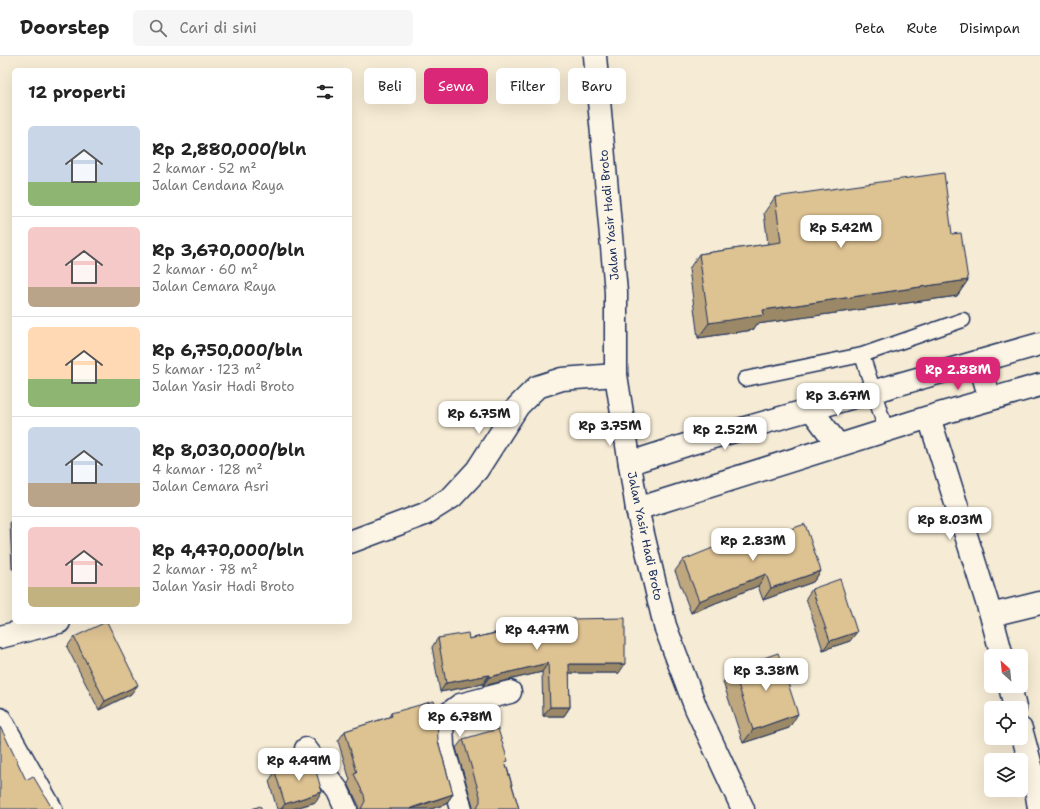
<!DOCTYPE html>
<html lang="id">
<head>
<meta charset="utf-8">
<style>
  :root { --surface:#fff; --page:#f6f6f6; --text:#222; --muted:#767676; --line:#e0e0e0; --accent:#db2777 }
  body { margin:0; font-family:"Shantell Sans",sans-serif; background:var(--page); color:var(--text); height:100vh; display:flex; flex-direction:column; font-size:15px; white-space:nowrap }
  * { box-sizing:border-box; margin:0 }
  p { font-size:13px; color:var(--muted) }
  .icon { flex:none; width:22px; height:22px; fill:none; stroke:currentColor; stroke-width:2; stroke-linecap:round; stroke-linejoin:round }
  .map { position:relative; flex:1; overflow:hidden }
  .drawer { position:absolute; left:12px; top:12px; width:340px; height:556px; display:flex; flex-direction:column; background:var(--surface); border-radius:6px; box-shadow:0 4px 16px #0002 }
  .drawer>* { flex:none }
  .hud { position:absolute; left:364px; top:12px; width:380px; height:36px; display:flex; gap:8px }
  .needle { width:26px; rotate:333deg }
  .buttons { position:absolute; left:984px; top:593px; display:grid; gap:8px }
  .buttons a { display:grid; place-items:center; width:44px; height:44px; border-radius:6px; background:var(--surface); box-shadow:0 4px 16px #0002; font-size:20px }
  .price { position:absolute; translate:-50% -34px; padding:0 9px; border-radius:8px; background:#fff; color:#222; font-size:13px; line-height:26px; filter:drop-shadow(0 1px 2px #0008) }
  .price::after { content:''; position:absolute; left:50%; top:24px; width:12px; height:9px; margin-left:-6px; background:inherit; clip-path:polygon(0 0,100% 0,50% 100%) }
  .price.selected { background:var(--accent); color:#fff }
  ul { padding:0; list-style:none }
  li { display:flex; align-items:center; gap:12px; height:100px; padding:0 16px }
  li+li { border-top:1px solid var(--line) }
  li span { display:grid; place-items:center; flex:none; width:112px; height:80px; border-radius:6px; color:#555 }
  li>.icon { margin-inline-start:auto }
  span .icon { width:48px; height:48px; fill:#fffc; stroke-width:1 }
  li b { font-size:17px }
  h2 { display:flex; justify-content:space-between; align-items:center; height:48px; padding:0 16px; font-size:17px }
  .chip { padding:0 14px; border-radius:6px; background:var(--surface); box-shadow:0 4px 16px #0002; font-size:14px; line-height:36px }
  .chip.selected { background:var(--accent); color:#fff }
  header { display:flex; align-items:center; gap:24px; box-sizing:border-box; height:56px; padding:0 20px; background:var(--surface); border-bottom:1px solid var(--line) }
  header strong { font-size:19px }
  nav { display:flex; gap:22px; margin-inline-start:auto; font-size:14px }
  .search { width:280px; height:36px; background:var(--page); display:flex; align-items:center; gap:10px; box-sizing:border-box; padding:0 14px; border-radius:6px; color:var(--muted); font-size:15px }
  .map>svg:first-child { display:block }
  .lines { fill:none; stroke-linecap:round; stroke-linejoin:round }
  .lane-casing { stroke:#1b2f5e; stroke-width:17 }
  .street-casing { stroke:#1b2f5e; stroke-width:25 }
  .secondary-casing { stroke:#1b2f5e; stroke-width:25 }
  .lane { stroke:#fcf5e5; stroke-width:14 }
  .street { stroke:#fcf5e5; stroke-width:22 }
  .secondary { stroke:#fcf5e5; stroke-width:22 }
  .wall { fill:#bea77e; stroke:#1b2f5e }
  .shaded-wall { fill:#9b8866; stroke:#1b2f5e }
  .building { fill:#ddc292; stroke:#1b2f5e }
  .labels { text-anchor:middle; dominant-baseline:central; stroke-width:3.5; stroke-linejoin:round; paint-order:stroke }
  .street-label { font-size:12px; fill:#1b2f5e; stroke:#fcf5e5 }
</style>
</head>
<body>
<header>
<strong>Doorstep</strong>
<div class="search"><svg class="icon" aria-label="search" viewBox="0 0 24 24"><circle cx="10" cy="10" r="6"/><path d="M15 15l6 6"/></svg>Cari di sini</div>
<nav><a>Peta</a><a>Rute</a><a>Disimpan</a></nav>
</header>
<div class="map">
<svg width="1040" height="753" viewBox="0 0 1040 753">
  <rect width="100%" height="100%" fill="#f6ebd4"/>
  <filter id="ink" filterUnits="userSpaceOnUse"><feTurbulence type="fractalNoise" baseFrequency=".025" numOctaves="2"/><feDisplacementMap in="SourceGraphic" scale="8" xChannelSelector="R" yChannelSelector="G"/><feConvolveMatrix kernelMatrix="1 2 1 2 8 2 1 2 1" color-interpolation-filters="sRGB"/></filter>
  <g filter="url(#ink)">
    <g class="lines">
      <g class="lane-casing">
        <path id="lane" d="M862 299 963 264
          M745 323 862 299 886 374"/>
      </g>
      <g class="street-casing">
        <path id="street" d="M979 305 990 343
          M811 353 838 389
          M929 361 991 559 1002 600
          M630 407 689 388 1040 288
          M637 453 929 361 1040 329
          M350 486 425 458 452 441 477 414 518 350 537 331 562 323 616 319
          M991 559 1040 547
          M0 581 59 566
          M1010 630 1015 652
          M0 663 51 753
          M1021 673 1034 721 1039 752
          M306 693 338 735 346 753
          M461 753 443 691 442 668 448 658 460 649 510 636"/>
      </g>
      <g class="secondary-casing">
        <path id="secondary" d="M595 0 616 236V319L637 453 665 570 696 652 743 753"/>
      </g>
      <use href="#lane" class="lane"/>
      <use href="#street" class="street"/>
      <use href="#secondary" class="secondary"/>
    </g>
    <path class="wall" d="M775 141 952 178 968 224 957 240 757 268 753 274 698 282 689 213 699 198 768 188 764 157Z
      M14 462V513H12L10 467Z
      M748 488 821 515 813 526 763 544 758 530 691 557 675 515 683 504Z
      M812 533 850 585 823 594 806 542Z
      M518 564 619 617H569L570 651 564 660H543L542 616 483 630V628L440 636 432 591 438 582 469 583 512 573Z
      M74 581 131 638 99 654 67 591Z
      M733 613 789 672 743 687 723 626Z
      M391 657 438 685 453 738 446 748 431 753H358V748L348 727 350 724 338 685 345 675 389 661Z
      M463 683 506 708 519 753H473V750L456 692Z
      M275 716 316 746 292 753H277L269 725Z"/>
    <path class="shaded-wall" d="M968 224 957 240 757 268 753 274 698 282 709 267 763 254Z
      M821 515 813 526 763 544 771 532Z
      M766 518 758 530 691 557 699 545Z
      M857 576 850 585 823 594 830 585Z
      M548 607 542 616 483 630 489 621Z
      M569 608H625L619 617H562Z
      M489 619 483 628 440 636 446 627Z
      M138 629 131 638 99 654 105 645Z
      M550 651H570L564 660H543Z
      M798 658 789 672 743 687 753 674Z
      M322 736 316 746 292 753H281L285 748Z
      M453 738 446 748 431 753H411Z"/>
    <path class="building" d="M944 117 952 178 961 177 968 224 763 254 764 259 709 267 699 198 781 186 775 141Z
      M805 468 821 515 771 532 766 518 699 545 683 504 745 479 748 488Z
      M840 523 857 576 830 585 812 533Z
      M625 562V608H569L570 651H550L548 607 489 621V619L446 627 438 582 468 577 469 583 519 572 518 564Z
      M106 566H107L138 629 105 645 74 581Z
      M778 597 798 658 753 674 733 613Z
      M434 645 437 656 438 685 453 738 411 752V753H361L365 745 364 739 354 718 357 717 345 675 392 660 391 657Z
      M0 671 4 678 26 724 33 720 52 752 49 753H0Z
      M498 673 508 705 505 706 519 753H478L477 751 480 746V740L463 683Z
      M313 705 322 736 285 748 275 716Z
      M260 750 262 753H252Z"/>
  </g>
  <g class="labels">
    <g class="street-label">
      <text transform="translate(609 159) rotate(-95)">Jalan Yasir Hadi Broto</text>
      <text transform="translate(645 480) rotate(78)">Jalan Yasir Hadi Broto</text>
    </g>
  </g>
</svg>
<div class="buttons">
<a><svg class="needle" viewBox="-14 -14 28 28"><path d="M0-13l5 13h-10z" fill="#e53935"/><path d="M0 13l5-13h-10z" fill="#767676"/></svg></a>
<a><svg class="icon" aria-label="locate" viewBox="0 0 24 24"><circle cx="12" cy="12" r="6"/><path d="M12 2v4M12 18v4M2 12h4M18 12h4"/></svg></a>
<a><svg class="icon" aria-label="layers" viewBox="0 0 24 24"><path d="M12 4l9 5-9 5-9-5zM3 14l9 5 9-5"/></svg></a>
</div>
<b class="price" style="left:841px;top:193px">Rp 5.42M</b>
<b class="price selected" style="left:958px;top:335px">Rp 2.88M</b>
<b class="price" style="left:838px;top:361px">Rp 3.67M</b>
<b class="price" style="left:479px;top:379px">Rp 6.75M</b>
<b class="price" style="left:610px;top:391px">Rp 3.75M</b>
<b class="price" style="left:725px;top:395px">Rp 2.52M</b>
<b class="price" style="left:950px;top:485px">Rp 8.03M</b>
<b class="price" style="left:753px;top:506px">Rp 2.83M</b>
<b class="price" style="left:537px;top:595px">Rp 4.47M</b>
<b class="price" style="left:766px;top:636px">Rp 3.38M</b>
<b class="price" style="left:460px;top:682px">Rp 6.78M</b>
<b class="price" style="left:299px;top:726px">Rp 4.49M</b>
<div class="hud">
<a class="chip">Beli</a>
<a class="chip selected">Sewa</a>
<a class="chip">Filter</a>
<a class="chip">Baru</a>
</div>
<section class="drawer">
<h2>12 properti<svg class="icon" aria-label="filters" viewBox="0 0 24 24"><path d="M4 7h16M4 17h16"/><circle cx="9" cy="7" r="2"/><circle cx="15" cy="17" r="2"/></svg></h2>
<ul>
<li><span style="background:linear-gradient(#c9d6e8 70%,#8fb573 0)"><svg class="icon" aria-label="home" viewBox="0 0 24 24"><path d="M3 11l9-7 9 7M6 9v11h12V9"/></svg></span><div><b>Rp 2,880,000/bln</b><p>2 kamar · 52 m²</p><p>Jalan Cendana Raya</p></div></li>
<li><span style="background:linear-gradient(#f6c9c9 75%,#b9a48a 0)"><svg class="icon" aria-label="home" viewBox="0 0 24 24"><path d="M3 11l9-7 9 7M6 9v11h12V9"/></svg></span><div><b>Rp 3,670,000/bln</b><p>2 kamar · 60 m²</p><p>Jalan Cemara Raya</p></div></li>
<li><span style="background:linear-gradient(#ffd9b3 65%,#8fb573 0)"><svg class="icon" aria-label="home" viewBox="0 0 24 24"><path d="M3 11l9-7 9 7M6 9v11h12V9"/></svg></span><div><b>Rp 6,750,000/bln</b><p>5 kamar · 123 m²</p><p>Jalan Yasir Hadi Broto</p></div></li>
<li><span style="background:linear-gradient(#c9d6e8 70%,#b9a48a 0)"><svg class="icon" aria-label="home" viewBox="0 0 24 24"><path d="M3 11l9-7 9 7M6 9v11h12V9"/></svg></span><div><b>Rp 8,030,000/bln</b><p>4 kamar · 128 m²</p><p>Jalan Cemara Asri</p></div></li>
<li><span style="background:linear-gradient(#f6c9c9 75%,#c2b280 0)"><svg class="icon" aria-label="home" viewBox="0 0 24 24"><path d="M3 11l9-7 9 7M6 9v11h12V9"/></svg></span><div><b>Rp 4,470,000/bln</b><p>2 kamar · 78 m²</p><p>Jalan Yasir Hadi Broto</p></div></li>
</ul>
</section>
</div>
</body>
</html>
